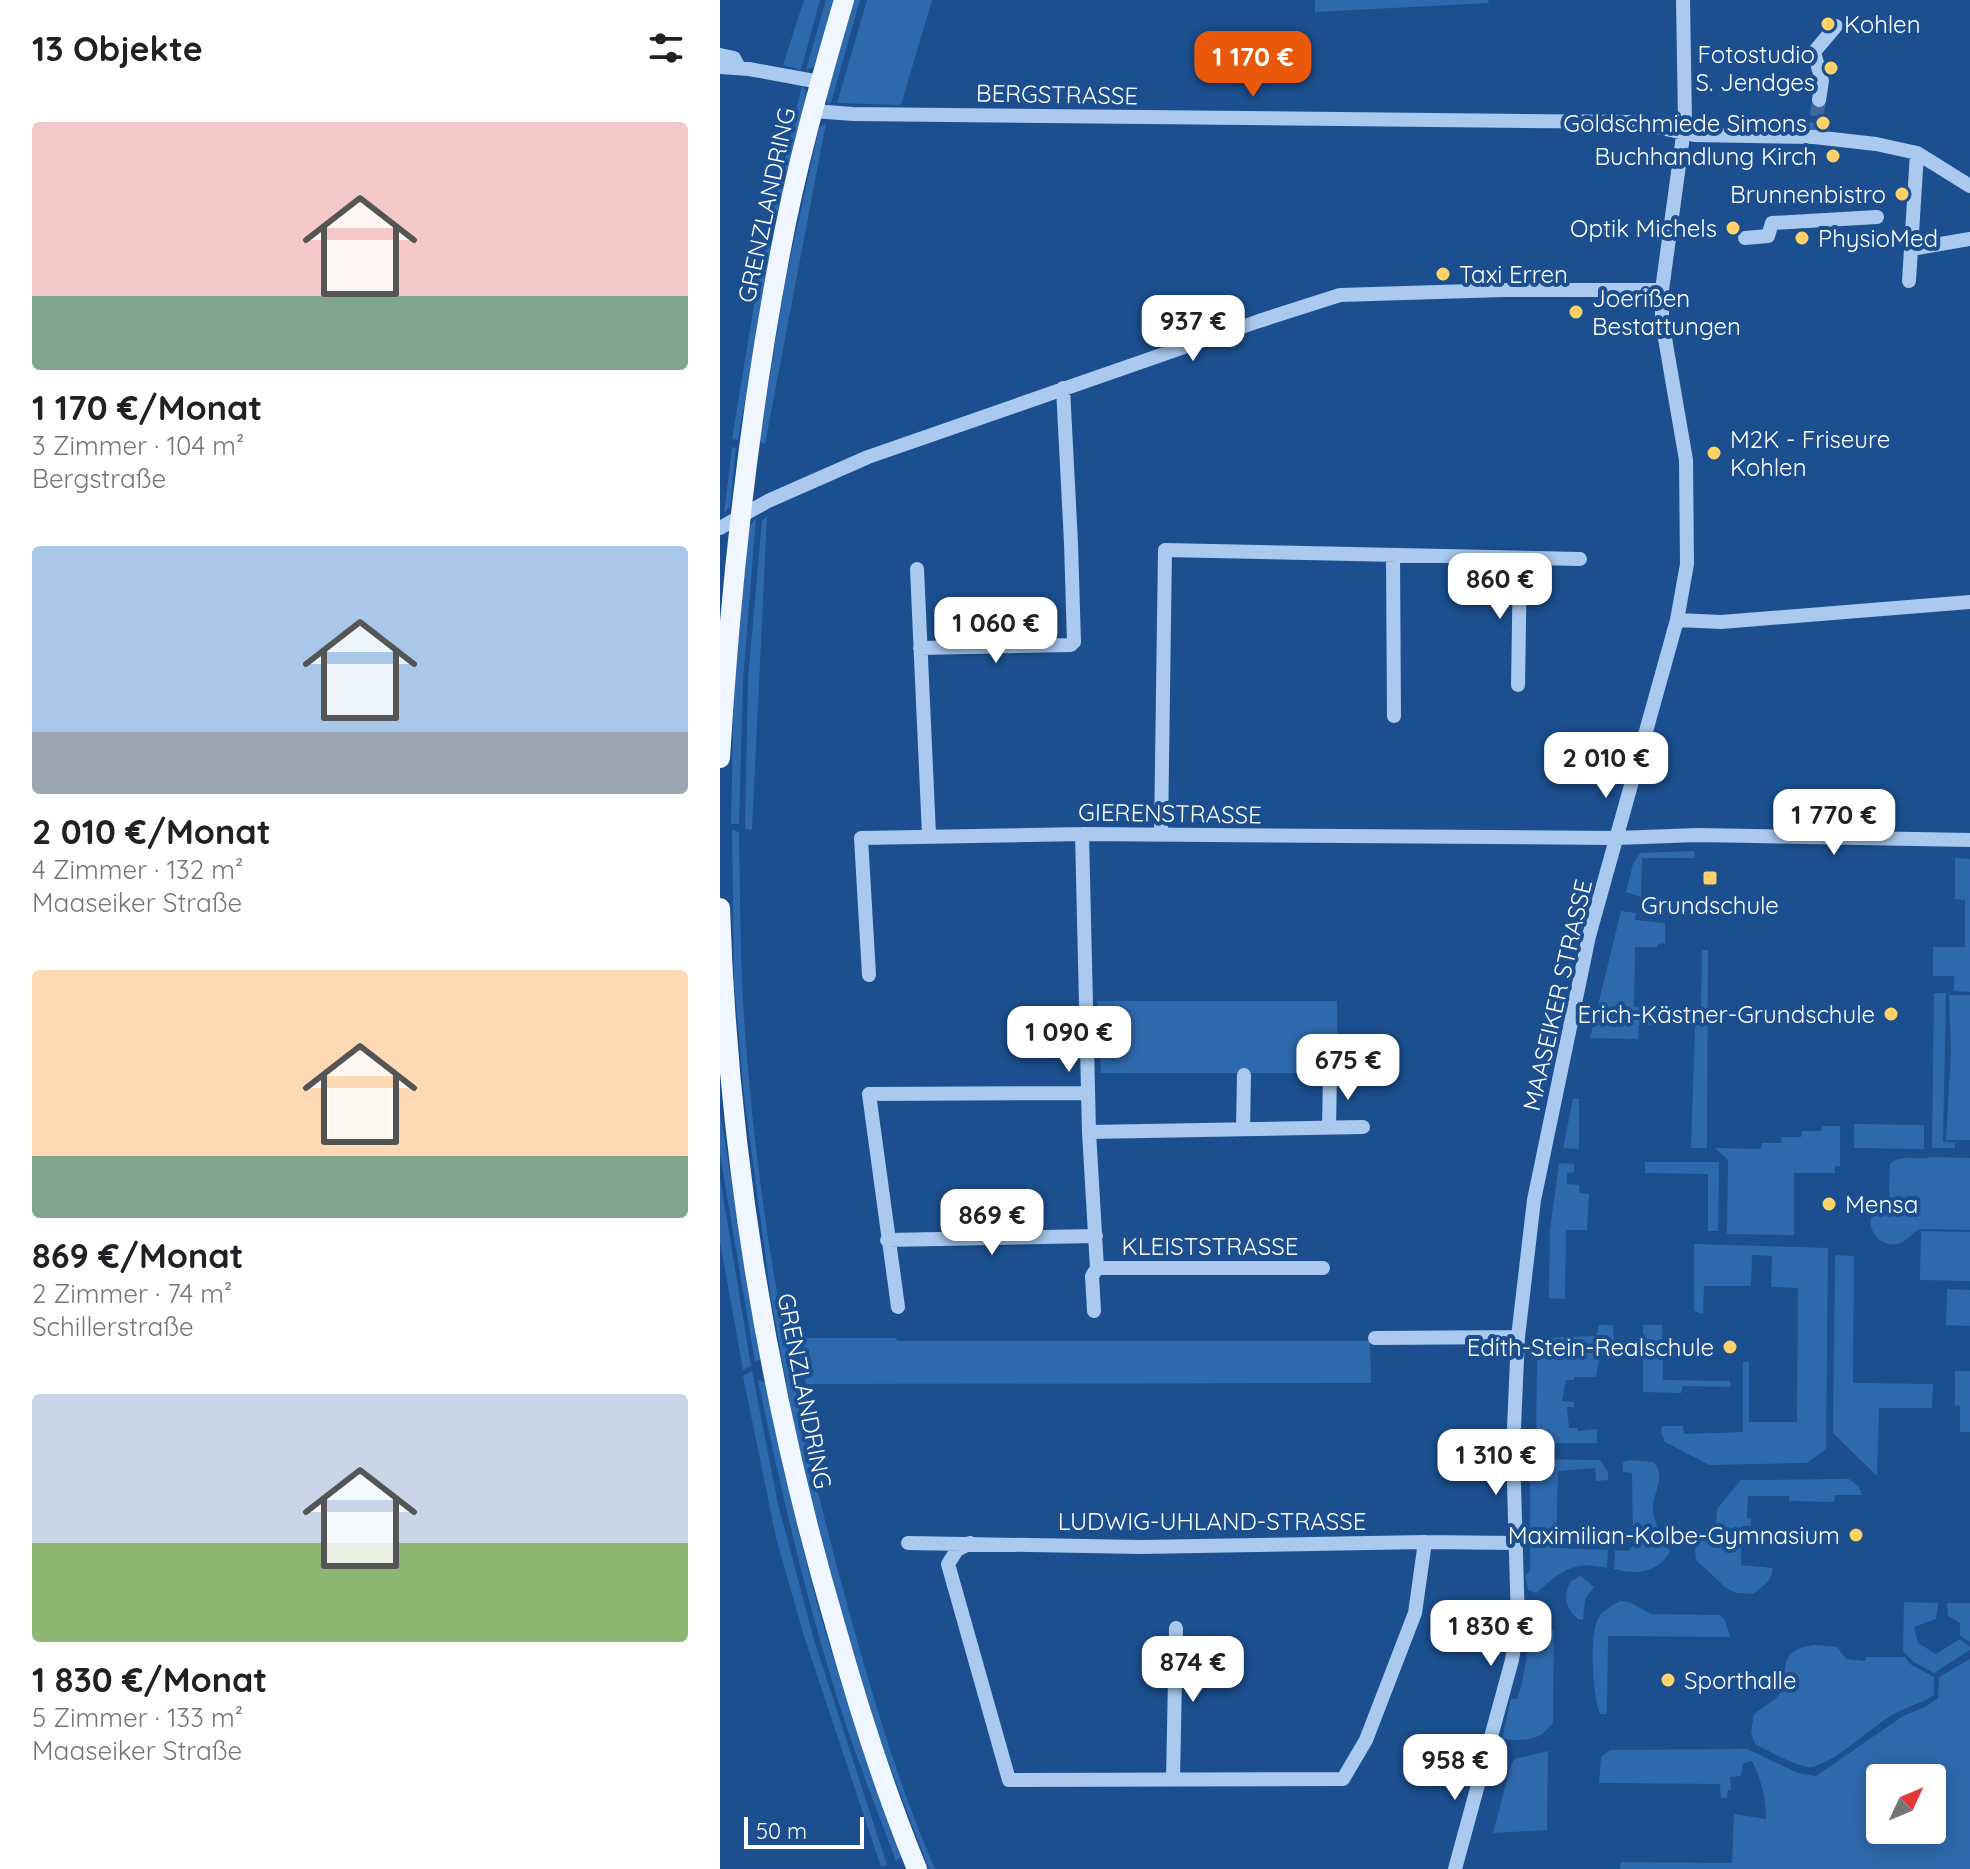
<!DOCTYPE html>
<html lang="de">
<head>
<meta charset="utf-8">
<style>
  :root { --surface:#fff; --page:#f2f2f2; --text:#202124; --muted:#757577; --accent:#ea580c }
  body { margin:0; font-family:Quicksand,sans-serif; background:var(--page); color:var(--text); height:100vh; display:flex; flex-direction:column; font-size:30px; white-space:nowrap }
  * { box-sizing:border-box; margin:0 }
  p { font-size:26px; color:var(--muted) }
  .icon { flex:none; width:44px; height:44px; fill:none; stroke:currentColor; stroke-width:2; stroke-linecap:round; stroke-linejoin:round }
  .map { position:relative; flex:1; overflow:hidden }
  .panel { display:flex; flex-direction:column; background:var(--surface); width:720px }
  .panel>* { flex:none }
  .needle { width:52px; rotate:46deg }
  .controls { position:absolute; left:1146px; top:1764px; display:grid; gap:16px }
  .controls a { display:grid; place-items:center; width:80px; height:80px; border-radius:8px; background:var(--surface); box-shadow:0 4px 20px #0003; font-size:40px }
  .scale { position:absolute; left:24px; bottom:20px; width:120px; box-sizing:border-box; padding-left:8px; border:4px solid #fff; border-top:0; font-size:22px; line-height:28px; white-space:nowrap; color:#fff; -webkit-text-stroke:6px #1b4f8f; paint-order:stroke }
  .price { position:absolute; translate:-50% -68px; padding:0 18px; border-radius:16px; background:#fff; color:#222; font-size:26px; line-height:52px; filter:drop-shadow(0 2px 4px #0008) }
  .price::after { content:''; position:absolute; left:50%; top:48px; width:24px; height:18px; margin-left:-12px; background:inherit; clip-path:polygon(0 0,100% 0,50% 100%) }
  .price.active { background:var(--accent); color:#fff }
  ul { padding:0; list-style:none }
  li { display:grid; align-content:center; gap:16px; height:424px; padding:0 32px }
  li span { display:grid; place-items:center; height:248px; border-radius:8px; color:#555 }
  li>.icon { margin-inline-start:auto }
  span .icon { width:144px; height:144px; fill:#fffc; stroke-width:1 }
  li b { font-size:34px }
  h2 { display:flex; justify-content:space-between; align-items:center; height:96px; padding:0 32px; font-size:34px }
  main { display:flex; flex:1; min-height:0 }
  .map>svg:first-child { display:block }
  .green { fill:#2e69ad; fill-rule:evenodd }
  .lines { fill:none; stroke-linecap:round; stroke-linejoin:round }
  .minor-tunnel { stroke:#3d69a0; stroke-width:14; stroke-dasharray:14 7; stroke-linecap:butt }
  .minor { stroke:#a9c9ee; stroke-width:14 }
  .major { stroke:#f0f6ff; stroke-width:20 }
  .poi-dot { fill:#ffd166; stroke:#1b4f8f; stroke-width:3 }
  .labels { text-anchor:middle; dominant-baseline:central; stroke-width:8; stroke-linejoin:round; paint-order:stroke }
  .poi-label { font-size:24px; fill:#fff; stroke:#1b4f8f; text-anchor:end }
  .street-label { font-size:24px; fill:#fff; stroke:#1b4f8f }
</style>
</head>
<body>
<main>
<section class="panel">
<h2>13 Objekte<svg class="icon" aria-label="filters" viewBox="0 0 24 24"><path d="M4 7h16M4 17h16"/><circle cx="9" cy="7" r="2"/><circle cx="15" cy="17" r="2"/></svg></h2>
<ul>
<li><span style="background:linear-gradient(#f6c9c9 70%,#7fa58c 0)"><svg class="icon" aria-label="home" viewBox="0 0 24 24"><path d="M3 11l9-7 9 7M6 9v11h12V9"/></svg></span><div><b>1 170 €/Monat</b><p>3 Zimmer · 104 m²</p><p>Bergstraße</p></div></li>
<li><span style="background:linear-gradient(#a9c7e8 75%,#9aa5b1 0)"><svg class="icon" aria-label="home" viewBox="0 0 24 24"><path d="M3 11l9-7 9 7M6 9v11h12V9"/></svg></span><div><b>2 010 €/Monat</b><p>4 Zimmer · 132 m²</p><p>Maaseiker Straße</p></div></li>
<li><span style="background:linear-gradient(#ffd9b3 75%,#7fa58c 0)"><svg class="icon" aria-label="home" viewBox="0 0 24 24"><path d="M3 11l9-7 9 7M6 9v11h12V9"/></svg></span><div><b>869 €/Monat</b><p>2 Zimmer · 74 m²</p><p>Schillerstraße</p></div></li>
<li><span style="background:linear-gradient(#c9d6e8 60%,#8fb573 0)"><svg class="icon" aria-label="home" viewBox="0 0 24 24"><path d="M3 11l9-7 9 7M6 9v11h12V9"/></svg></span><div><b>1 830 €/Monat</b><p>5 Zimmer · 133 m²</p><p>Maaseiker Straße</p></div></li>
</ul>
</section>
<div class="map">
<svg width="1250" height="1869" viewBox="0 0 1250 1869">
  <rect width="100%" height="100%" fill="#1b4f8f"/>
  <path class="green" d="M84 0H100L81 70 63 65Z
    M106 0H114L94 67 86 70Z
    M133 0H140L111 103 108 104 105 95Z
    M147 0H212L181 105 117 103Z
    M595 0H768L769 3 595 12Z
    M82 85 87 93 59 206 18 440 12 439 41 262Z
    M106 123 45 444 39 442 65 282 99 128Z
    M12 447 16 448 10 507 4 513Z
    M47 517 32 830 25 829 28 679 42 520Z
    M36 518 23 680 19 824H11L14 686 28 528Z
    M12 830 19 832C20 882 20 933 22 984 33 1193 71 1402 127 1604 151 1691 179 1787 215 1869H209L161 1743 131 1649 78 1448 51 1298 24 1095 14 980Z
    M974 851 975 858H922L921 897 906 892 913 864 920 853Z
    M1235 858 1250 859V992L1234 991V976H1213V947H1245V900L1235 899Z
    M901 911 916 913 915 920 945 923V943L938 944 937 947H915L914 1007 981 1009 982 950H988L987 1148H971L975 1026 919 1025 918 1039 870 1038Z
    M1214 993H1226L1223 1142 1250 1143H1235V1148H1212Z
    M1229 995H1250V1140H1226L1231 1052Z
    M377 1001H617L618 1073H381Z
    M853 1099H859V1149L843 1148Z
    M0 1112 41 1359 35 1362 0 1154Z
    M1134 1124 1204 1125V1149L1134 1148Z
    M1102 1126H1120V1166H1115V1173H1074V1235L1007 1234 1008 1160 995 1148 1041 1149 1042 1143H1061L1062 1137H1081L1082 1131H1101Z
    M1212 1157 1250 1158V1230L1200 1229C1191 1233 1188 1241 1178 1244 1159 1248 1143 1226 1154 1210 1158 1204 1165 1201 1169 1198L1170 1164C1181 1153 1198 1161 1212 1157Z
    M925 1162H999L998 1231H988V1174L925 1173Z
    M839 1163 854 1164V1172L847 1173V1184L859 1185 860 1193 869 1194 867 1230H846L845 1299 829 1298 830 1230Z
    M0 1178 31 1366 23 1370 0 1242Z
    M1201 1231 1250 1232V1281L1200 1280Z
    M974 1244 1108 1248 1106 1449 1087 1463 989 1465 945 1442 941 1433 942 1426H963L964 1434 1023 1432V1362H1029V1422H1077L1078 1288 1051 1287 1052 1256 1032 1255 1031 1286H984L983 1314 974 1311Z
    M1115 1255 1134 1256 1133 1383 1213 1384 1212 1408H1159L1157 1476 1113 1433Z
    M1227 1289 1250 1290V1326L1226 1325Z
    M879 1325H893L894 1342 879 1359 876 1377H854V1380H846L842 1401 854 1402V1407H847L849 1428H857L858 1431 877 1429V1443H816L817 1359 821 1338 876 1336Z
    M923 1325H942L943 1380 1010 1381V1387L963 1386 961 1393 923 1392Z
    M75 1338H176L177 1341H650L651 1383 86 1384Z
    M32 1371 58 1504 94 1640 167 1865 161 1867 84 1636 56 1538 23 1376Z
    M1235 1371H1250V1432H1240V1406L1235 1405Z
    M38 1380 47 1383C59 1442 71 1502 86 1561 111 1661 146 1759 183 1856L176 1861C155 1806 134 1751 116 1694 84 1591 60 1486 38 1380Z
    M811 1459 880 1460 888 1472V1480L876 1481 875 1468 838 1471 836 1548 888 1550 887 1568C853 1560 841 1571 816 1593L808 1590 805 1576 810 1571V1483L802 1475Z
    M910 1460 934 1462C947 1479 932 1492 933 1510 933 1524 945 1539 950 1552 937 1573 916 1575 894 1569L895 1550 908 1551 913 1546 912 1473 903 1472V1462Z
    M1129 1479 1138 1486 1142 1495H1115L1114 1502 1069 1501V1496H1028L1027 1518 1031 1519V1526H1022L1021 1565 1052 1568C1054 1580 1042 1587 1033 1594L1016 1593 1005 1587 976 1560 975 1549 987 1528 996 1526 997 1509 1021 1480Z
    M861 1576 874 1587 865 1599 863 1620 858 1619C846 1609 842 1596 851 1581Z
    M900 1601 909 1602 931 1614 1000 1615 1005 1620 1010 1637 888 1636 887 1714H880C873 1696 868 1634 879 1617 883 1610 893 1605 900 1601Z
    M1184 1602 1218 1603 1216 1619 1194 1627 1198 1643 1216 1654 1240 1639 1250 1647V1650L1214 1673 1194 1662 1183 1651Z
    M1227 1603H1250V1642L1240 1636V1623L1228 1616Z
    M806 1614 820 1617 834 1631 833 1723C819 1742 803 1741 782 1739L791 1699H797L802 1683 808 1649 801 1645 803 1620Z
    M1095 1645 1117 1647 1126 1659 1145 1661 1146 1657H1185L1190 1664 1214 1677V1695C1203 1703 1192 1705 1180 1711 1154 1723 1119 1761 1092 1767 1080 1769 1047 1750 1035 1744L1031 1732 1034 1714C1041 1708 1056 1701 1060 1693 1071 1671 1054 1650 1095 1645Z
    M1250 1659V1869H900L901 1862 1012 1863 1014 1814 1046 1819C1046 1797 1041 1780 1032 1761L1023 1763 1021 1776 1010 1777 1011 1790H1008L1007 1798H1001L1000 1784 879 1783 881 1757 890 1750 1027 1749 1078 1773 1096 1776 1183 1716 1205 1707 1218 1698 1219 1677ZM1160 1778H1212V1830H1160Z
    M828 1751 827 1830 773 1833 790 1768 794 1759Z"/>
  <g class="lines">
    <path class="minor-tunnel" d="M1094 137 1099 100"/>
    <path class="minor" d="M0 55 14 58 19 68
      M0 67 29 69 100 82
      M1099 100 1102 81 1094 52 1116 26
      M93 111 133 114 912 122 974 135 1094 137 1156 144 1197 153 1250 186
      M1025 238 1048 236 1052 223 1157 217
      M1191 249 1250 239
      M1189 281 1197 153
      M343 388 351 543 354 642
      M0 528 48 501 148 457 539 321 620 295 783 290H942
      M673 555 674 716
      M197 569 209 835
      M957 620 1001 622 1250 602
      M200 648 351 645
      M798 685 800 559
      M362 834 369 1132 377 1268 372 1276 374 1311
      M441 835 445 550 860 559
      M149 975 141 838 362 834 896 838 978 835 1250 840
      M609 1128 610 1075
      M523 1129 524 1075
      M369 1132 643 1127
      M167 1240 376 1236
      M377 1268H603
      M178 1307 149 1094 368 1093
      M655 1338 798 1337
      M188 1543 421 1547 705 1542 796 1543
      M250 1543 237 1550 228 1564 289 1780 623 1779 646 1740 695 1613 705 1542
      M453 1780 456 1628
      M735 1869 792 1660 798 1623 793 1450 798 1337 814 1200 869 936 957 620 967 564 966 460 942 321V290L965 121 963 0"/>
    <path class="major" d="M0 758C10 590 28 424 59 259 75 171 99 85 124 0
      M0 908C8 1152 47 1394 116 1628 139 1710 165 1791 197 1869"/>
  </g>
  <g class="poi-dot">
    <circle cx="1108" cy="24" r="8"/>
    <circle cx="1111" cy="68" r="8"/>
    <circle cx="1103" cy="123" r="8"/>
    <circle cx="1113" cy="156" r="8"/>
    <circle cx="1182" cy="194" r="8"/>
    <circle cx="1013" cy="228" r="8"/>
    <circle cx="1082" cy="238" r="8"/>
    <circle cx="723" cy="274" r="8"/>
    <circle cx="856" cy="312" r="8"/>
    <circle cx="994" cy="453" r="8"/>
    <rect x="982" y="870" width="16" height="16" rx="4"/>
    <circle cx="1171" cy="1014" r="8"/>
    <circle cx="1109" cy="1204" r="8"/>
    <circle cx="1010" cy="1347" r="8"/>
    <circle cx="1136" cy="1535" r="8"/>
    <circle cx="948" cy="1680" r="8"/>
  </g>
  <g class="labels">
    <g class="poi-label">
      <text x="1124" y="24" text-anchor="start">Kohlen</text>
      <text x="1095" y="54">Fotostudio<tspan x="1095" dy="28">S. Jendges</tspan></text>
      <text x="1087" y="123">Goldschmiede Simons</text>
      <text x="1097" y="156">Buchhandlung Kirch</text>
      <text x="1166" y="194">Brunnenbistro</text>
      <text x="997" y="228">Optik Michels</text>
      <text x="1098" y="238" text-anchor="start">PhysioMed</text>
      <text x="739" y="274" text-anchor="start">Taxi Erren</text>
      <text x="872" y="298" text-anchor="start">Joerißen<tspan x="872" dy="28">Bestattungen</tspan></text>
      <text x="1010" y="439" text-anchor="start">M2K - Friseure<tspan x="1010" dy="28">Kohlen</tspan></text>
      <text x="990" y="905" text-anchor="middle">Grundschule</text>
      <text x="1155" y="1014">Erich-Kästner-Grundschule</text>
      <text x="1125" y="1204" text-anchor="start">Mensa</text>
      <text x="994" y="1347">Edith-Stein-Realschule</text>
      <text x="1120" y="1535">Maximilian-Kolbe-Gymnasium</text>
      <text x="964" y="1680" text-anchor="start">Sporthalle</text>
    </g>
    <g class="street-label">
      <text transform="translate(337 94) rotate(1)">BERGSTRASSE</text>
      <text transform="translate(46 205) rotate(-78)">GRENZLANDRING</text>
      <text transform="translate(450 813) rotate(1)">GIERENSTRASSE</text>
      <text transform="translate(837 995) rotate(-77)">MAASEIKER STRASSE</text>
      <text x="490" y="1246">KLEISTSTRASSE</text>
      <text transform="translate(85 1391) rotate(79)">GRENZLANDRING</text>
      <text x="492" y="1521">LUDWIG-UHLAND-STRASSE</text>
    </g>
  </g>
</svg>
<div class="controls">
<a><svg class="needle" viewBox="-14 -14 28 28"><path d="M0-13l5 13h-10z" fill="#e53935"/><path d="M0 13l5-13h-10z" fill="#757577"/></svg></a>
</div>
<div class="scale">50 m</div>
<b class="price active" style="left:533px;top:99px">1 170 €</b>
<b class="price" style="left:473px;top:363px">937 €</b>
<b class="price" style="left:780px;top:621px">860 €</b>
<b class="price" style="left:276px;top:665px">1 060 €</b>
<b class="price" style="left:886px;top:800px">2 010 €</b>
<b class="price" style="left:1114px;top:857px">1 770 €</b>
<b class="price" style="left:349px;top:1074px">1 090 €</b>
<b class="price" style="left:628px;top:1102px">675 €</b>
<b class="price" style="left:272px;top:1257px">869 €</b>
<b class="price" style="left:776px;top:1497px">1 310 €</b>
<b class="price" style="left:771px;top:1668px">1 830 €</b>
<b class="price" style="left:473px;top:1704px">874 €</b>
<b class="price" style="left:735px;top:1802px">958 €</b>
</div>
</main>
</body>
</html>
